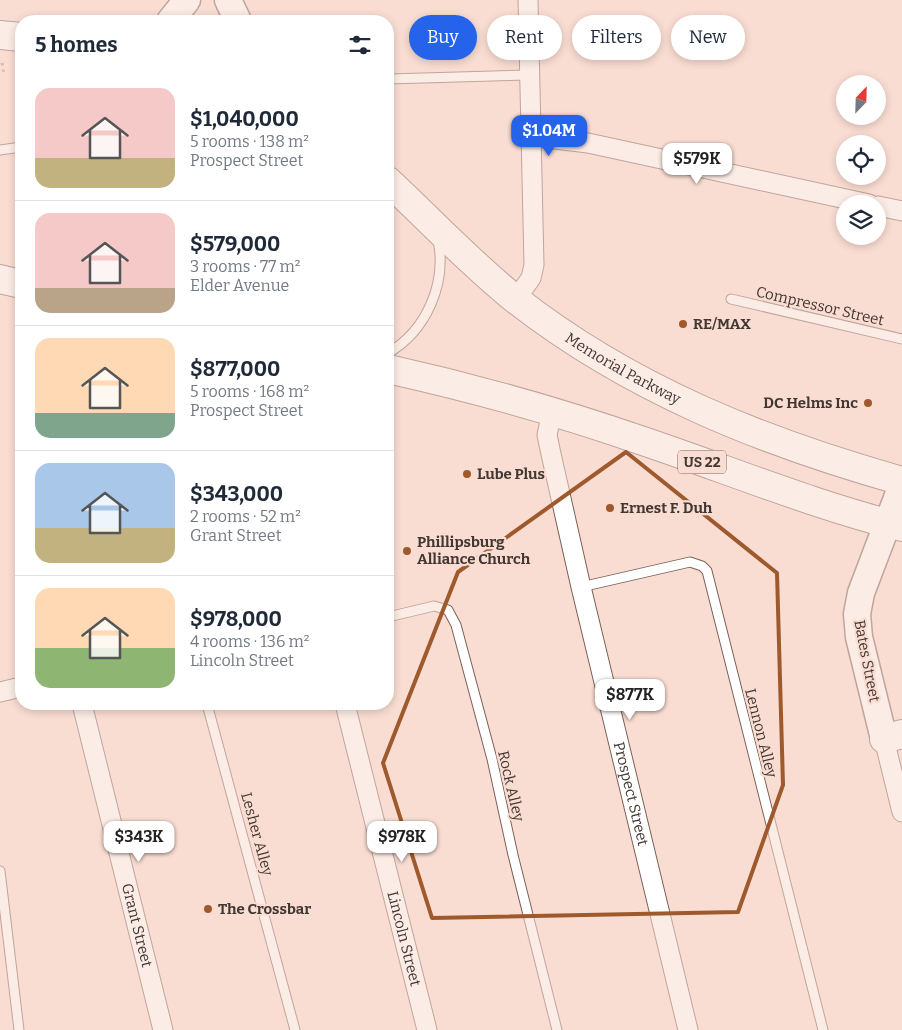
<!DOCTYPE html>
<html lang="en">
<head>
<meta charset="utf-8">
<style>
  :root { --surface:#fff; --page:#f2f2f3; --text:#1f2937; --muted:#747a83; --line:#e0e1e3; --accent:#2563eb }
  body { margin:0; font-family:Bitter,serif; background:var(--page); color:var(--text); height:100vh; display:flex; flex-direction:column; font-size:19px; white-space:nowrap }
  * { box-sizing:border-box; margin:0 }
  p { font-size:16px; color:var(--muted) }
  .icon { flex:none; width:28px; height:28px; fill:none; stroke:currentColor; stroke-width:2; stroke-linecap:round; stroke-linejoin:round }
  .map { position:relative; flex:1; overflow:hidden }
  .sheet { position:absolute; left:15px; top:15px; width:379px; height:695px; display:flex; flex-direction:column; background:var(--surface); border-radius:20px; box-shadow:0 2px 8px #0003 }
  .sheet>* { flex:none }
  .top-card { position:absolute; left:409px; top:15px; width:418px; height:45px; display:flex; gap:10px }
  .needle { width:32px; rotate:23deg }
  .tools { position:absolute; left:836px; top:75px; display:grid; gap:10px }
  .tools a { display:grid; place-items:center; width:50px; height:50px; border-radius:50%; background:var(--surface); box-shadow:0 2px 8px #0003; font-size:25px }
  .price { position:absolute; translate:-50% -42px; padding:0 11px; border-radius:10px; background:#fff; color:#222; font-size:16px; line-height:32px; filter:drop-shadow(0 1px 2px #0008) }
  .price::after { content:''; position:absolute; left:50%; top:30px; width:15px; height:11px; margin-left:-8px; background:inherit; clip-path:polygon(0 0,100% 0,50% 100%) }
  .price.on { background:var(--accent); color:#fff }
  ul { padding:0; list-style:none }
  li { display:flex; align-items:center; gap:15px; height:125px; padding:0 20px }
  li+li { border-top:1px solid var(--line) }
  li span { display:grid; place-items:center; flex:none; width:140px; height:100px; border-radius:15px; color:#555 }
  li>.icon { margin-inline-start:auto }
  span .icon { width:60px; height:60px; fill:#fffc; stroke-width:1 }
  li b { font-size:21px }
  h2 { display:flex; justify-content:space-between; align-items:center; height:60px; padding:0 20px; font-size:21px }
  .tag { padding:0 18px; border-radius:22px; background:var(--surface); box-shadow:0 2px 8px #0003; font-size:18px; line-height:45px }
  .tag.on { background:var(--accent); color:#fff }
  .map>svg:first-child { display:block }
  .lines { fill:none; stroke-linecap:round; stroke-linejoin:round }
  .lane-casing { stroke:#7a6258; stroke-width:11 }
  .street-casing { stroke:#7a6258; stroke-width:21 }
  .secondary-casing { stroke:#7a6258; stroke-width:29 }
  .highway-casing { stroke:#7a6258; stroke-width:30 }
  .path { stroke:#ac978e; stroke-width:3; stroke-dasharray:2.5 4; stroke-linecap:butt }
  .lane { stroke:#fff; stroke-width:9 }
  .street { stroke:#fff; stroke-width:19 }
  .secondary { stroke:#fff; stroke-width:26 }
  .highway { stroke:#fff; stroke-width:28 }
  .marked { fill:none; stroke:#9e5a2c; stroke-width:4; stroke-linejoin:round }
  .poi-dot { fill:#9e5a2c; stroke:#faddd2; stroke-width:2 }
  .labels { text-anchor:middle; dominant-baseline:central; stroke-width:4.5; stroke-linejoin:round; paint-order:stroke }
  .shield { fill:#faddd2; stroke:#796962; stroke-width:1 }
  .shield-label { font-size:14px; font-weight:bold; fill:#423732 }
  .street-label { font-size:15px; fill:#423732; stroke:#faddd2 }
  .poi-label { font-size:15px; font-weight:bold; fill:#423732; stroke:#faddd2; text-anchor:start }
</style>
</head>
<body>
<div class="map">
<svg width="902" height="1030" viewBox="0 0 902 1030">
  <rect width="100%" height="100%" fill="#faddd2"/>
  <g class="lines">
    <g class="lane-casing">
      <path id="lane" d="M388 79 530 75
        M0 150 21 147
        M731 299 902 339
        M388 353C426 331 447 284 438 240
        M581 587 690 562 702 566 707 571 823 1030
        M388 617 434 606 448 610 456 625 492 759 513 855 557 1030
        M207 704 295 1030
        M0 871 19 1030"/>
    </g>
    <g class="street-casing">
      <g id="street">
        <path d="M531 136 588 143 869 204"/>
        <path d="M878 206 902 211"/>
        <path d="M516 299 531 278 534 265 528 0"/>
        <path id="s1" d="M552 412 547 435 551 454 581 587 688 1030"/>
        <path d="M0 692 21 687"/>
        <path id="s2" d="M82 704 163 1030"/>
        <path id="s3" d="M345 704 427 1030"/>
        <path d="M884 739 902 812"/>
      </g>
    </g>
    <g class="secondary-casing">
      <path id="secondary" d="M228 0 238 21
        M170 21 187 0
        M884 739 859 637 857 614 861 593 902 485"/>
    </g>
    <g class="highway-casing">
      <g id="highway">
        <path d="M0 35 21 37"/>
        <path id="s4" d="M388 181C430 220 470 263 515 299 630 389 763 442 902 481"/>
        <path d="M0 279 21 284"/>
        <path d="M388 369C474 388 559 412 643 441 729 470 814 505 902 527"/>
        <path d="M884 739 902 734"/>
      </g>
    </g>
    <path class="path" d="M2 63 4 74"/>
    <use href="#lane" class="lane"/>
    <use href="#street" class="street"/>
    <use href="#secondary" class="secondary"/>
    <use href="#highway" class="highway"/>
  </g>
  <path d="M0 0H902V1030H0ZM626 452 777 573 783 785 738 912 432 918 383 763 458 572Z" fill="#faddd2" fill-opacity=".55" fill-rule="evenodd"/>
  <path class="marked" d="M626 452 777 573 783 785 738 912 432 918 383 763 458 572Z"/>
  <g class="poi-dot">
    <circle cx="683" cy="324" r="5"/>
    <circle cx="868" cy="403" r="5"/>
    <circle cx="467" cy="474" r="5"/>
    <circle cx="610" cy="508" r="5"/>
    <circle cx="407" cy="551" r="5"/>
    <circle cx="208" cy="909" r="5"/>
  </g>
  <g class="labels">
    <rect class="shield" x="678" y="450.5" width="48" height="23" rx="4"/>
    <g class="shield-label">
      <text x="702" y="462">US 22</text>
    </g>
    <g class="street-label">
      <text transform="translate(820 306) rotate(13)">Compressor Street</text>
      <text stroke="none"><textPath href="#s4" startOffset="302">Memorial Parkway</textPath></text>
      <text transform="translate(867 661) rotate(79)">Bates Street</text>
      <text transform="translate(761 733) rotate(76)">Lennon Alley</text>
      <text transform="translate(511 786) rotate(77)">Rock Alley</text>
      <text stroke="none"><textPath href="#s1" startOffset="392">Prospect Street</textPath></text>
      <text transform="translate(257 834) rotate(75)">Lesher Alley</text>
      <text stroke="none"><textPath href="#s2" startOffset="228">Grant Street</textPath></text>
      <text stroke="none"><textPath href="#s3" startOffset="242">Lincoln Street</textPath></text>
    </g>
    <g class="poi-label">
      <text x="693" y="324">RE/MAX</text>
      <text x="858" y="403" text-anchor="end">DC Helms Inc</text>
      <text x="477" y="474">Lube Plus</text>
      <text x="620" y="508">Ernest F. Duh</text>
      <text x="417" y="542">Phillipsburg<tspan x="417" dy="17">Alliance Church</tspan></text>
      <text x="218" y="909">The Crossbar</text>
    </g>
  </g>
</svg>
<div class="tools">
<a><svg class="needle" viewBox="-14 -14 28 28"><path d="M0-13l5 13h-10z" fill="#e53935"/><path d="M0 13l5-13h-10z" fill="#747a83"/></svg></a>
<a><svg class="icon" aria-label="locate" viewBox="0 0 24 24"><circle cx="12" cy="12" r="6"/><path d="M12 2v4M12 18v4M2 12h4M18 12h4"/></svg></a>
<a><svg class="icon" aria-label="layers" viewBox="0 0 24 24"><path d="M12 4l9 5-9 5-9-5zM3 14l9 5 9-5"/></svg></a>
</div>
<b class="price on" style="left:549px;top:157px">$1.04M</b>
<b class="price" style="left:697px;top:185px">$579K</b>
<b class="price" style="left:630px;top:721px">$877K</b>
<b class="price" style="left:139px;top:863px">$343K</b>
<b class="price" style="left:402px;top:863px">$978K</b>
<div class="top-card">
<a class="tag on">Buy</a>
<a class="tag">Rent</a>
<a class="tag">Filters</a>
<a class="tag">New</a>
</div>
<section class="sheet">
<h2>5 homes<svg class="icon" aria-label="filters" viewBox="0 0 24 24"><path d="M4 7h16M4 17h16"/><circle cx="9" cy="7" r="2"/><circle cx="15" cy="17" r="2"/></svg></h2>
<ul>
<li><span style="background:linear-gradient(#f6c9c9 70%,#c2b280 0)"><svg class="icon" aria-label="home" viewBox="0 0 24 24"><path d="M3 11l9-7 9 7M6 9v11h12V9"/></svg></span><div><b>$1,040,000</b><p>5 rooms · 138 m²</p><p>Prospect Street</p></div></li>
<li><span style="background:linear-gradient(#f6c9c9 75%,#b9a48a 0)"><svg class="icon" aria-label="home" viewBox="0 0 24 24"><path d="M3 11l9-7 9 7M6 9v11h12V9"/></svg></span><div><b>$579,000</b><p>3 rooms · 77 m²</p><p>Elder Avenue</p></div></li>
<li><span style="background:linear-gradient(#ffd9b3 75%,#7fa58c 0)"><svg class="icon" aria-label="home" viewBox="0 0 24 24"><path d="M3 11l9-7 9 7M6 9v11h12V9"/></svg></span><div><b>$877,000</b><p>5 rooms · 168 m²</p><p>Prospect Street</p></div></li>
<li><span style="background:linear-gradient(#a9c7e8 65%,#c2b280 0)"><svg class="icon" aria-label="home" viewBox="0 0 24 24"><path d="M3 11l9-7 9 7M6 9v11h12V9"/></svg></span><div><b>$343,000</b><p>2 rooms · 52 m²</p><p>Grant Street</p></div></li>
<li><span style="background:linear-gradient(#ffd9b3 60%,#8fb573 0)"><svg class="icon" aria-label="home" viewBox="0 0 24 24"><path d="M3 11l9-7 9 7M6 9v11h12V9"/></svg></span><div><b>$978,000</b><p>4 rooms · 136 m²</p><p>Lincoln Street</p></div></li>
</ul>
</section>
</div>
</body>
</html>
